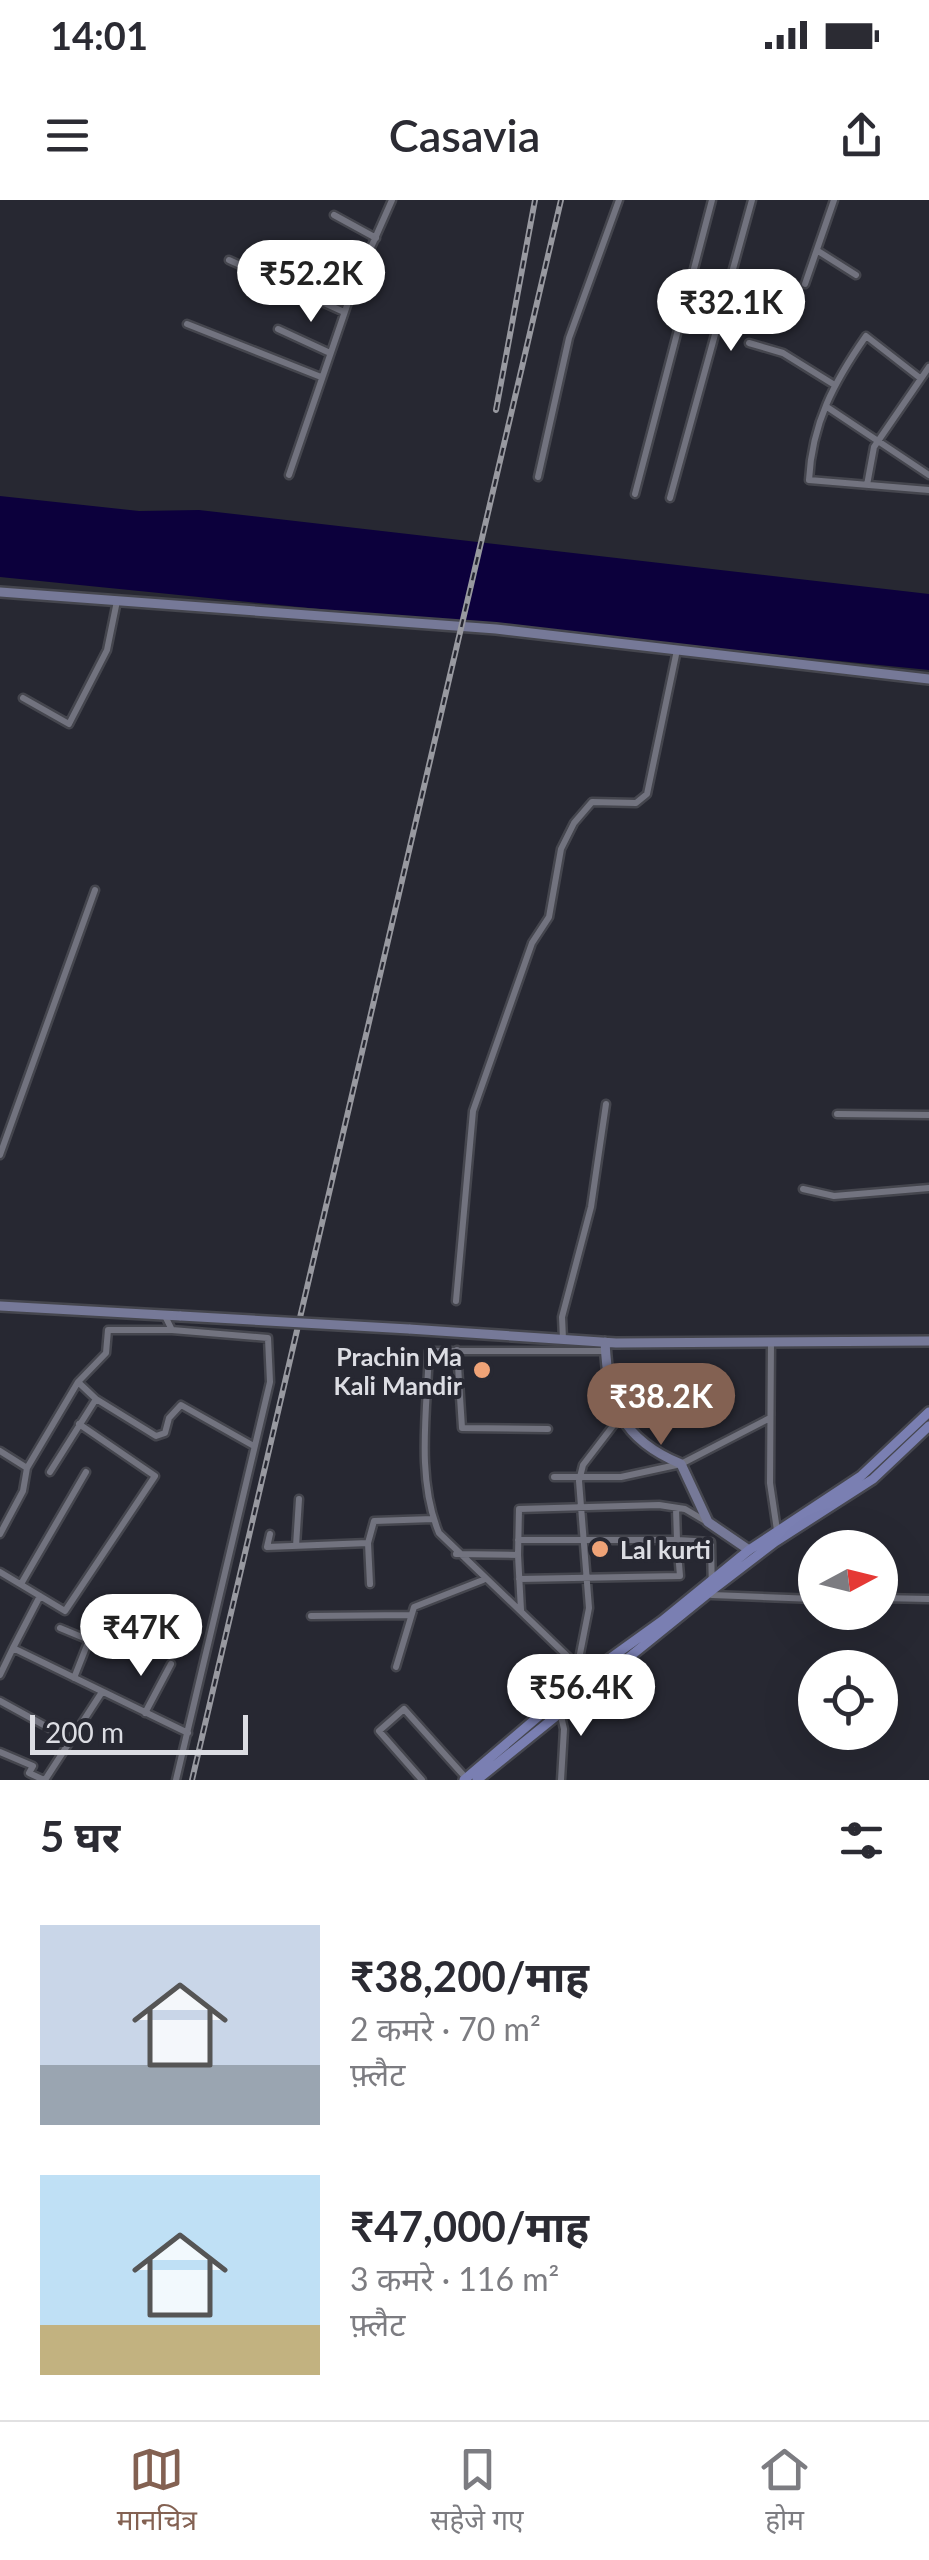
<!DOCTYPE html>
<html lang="hi">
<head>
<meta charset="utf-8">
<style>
  :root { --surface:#fff; --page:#f7f7f7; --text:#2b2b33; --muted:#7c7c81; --line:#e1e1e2; --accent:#836152 }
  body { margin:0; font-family:Lato,"Noto Sans Devanagari",sans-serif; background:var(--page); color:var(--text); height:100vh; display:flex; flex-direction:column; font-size:38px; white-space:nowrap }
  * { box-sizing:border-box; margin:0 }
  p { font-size:32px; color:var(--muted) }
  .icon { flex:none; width:55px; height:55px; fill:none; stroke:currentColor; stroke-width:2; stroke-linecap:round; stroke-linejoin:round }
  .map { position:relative; height:1580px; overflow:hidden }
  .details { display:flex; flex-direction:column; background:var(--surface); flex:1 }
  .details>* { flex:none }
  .needle { width:65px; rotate:83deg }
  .tools { position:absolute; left:798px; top:1330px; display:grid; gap:20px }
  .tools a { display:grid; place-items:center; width:100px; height:100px; border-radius:50%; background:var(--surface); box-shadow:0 10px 40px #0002; font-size:50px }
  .scale { position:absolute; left:30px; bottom:25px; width:218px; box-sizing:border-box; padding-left:10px; border:5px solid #dcdde3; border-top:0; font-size:28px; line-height:35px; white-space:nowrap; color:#dcdde3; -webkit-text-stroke:8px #272832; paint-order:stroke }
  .price { position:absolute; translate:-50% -85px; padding:0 22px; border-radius:35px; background:#fff; color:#222; font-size:32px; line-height:65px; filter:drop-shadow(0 2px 5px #0008) }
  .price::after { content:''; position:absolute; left:50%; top:60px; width:30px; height:22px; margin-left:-15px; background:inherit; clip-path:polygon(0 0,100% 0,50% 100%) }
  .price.selected { background:var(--accent); color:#fff }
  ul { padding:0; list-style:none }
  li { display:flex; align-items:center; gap:30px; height:250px; padding:0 40px }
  li span { display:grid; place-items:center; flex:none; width:280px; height:200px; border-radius:0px; color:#555 }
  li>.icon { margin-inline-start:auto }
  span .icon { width:120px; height:120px; fill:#fffc; stroke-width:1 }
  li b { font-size:42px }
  h2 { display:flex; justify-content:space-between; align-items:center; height:120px; padding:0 40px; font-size:42px }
  .status { display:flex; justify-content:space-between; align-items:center; height:70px; padding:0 50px; background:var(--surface); direction:ltr }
  .status svg { height:28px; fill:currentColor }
  header { display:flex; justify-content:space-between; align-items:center; height:130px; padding:0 40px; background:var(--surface); font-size:45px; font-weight:600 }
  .menu { display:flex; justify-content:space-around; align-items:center; height:140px; border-top:2px solid var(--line); background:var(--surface); font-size:28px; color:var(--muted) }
  .menu a { display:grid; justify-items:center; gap:5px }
  .menu .selected { color:var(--accent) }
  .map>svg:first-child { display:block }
  .water { fill:#0c003c }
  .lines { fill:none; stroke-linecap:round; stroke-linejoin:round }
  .street-casing { stroke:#45464e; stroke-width:11 }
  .secondary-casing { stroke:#45464e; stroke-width:14 }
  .primary-casing { stroke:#45464e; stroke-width:14 }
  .street { stroke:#72737f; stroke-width:6 }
  .secondary { stroke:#767998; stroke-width:9 }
  .primary { stroke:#7a7fb2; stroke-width:9 }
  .rail-casing { stroke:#9899a0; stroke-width:6 }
  .rail { stroke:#272832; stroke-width:2.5; stroke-dasharray:8; stroke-linecap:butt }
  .secondary-bridge-casing { stroke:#45464e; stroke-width:14; stroke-linecap:butt }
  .secondary-bridge { stroke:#767998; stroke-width:9 }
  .poi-dot { fill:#efa377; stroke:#272832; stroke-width:4 }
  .labels { text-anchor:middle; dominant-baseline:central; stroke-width:8; stroke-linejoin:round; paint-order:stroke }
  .poi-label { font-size:25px; font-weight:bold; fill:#dcdde3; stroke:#272832; text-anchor:end }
</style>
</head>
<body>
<div class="status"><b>14:01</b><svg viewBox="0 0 49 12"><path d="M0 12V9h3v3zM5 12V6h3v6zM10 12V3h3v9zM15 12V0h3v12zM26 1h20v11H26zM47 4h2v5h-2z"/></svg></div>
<header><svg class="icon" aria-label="menu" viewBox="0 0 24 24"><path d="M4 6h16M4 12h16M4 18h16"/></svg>Casavia<svg class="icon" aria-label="share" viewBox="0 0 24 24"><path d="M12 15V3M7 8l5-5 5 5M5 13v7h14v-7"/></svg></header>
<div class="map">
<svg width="929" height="1580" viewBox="0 0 929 1580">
  <rect width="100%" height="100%" fill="#272832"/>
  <path class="water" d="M0 296 139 311 199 310 929 394V470L0 377Z"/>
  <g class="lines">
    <g class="street-casing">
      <path id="street" d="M334 15 376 38
        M818 51 856 75
        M273 52 353 88
        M229 60 344 112
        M805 84 834 0
        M187 124 321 177
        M278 129 330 153
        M749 143 783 153 833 184
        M920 178 866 136C834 182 812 223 809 280L929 290
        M827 207 929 275
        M289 275 353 88 392 0
        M538 277 569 138 619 0
        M867 285 874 247 929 167
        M635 294 712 0
        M670 298 752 0
        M23 498 69 524 107 450 117 401
        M837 914 929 915
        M0 955 95 690
        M803 989 834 996 929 988
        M456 1101 473 911 532 743 549 717 561 649 574 623 592 602 636 603 647 594 677 450
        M165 1116 172 1130 268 1138 270 1182 176 1580
        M563 1139 562 1117 591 1007 606 904
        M771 1142 770 1283 777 1330
        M457 1150 462 1228 548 1229
        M78 1182 106 1153 108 1130H172
        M0 1251 27 1268
        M50 1272 96 1199
        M554 1277H621L681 1264 768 1219
        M0 1334 23 1291 27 1268 78 1182 96 1199 156 1236 165 1233 169 1218 181 1205 252 1245
        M270 1334 267 1347 368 1343 374 1321 433 1319
        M518 1340H677L676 1308
        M368 1343 370 1384
        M296 1346 299 1299
        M456 1354 518 1355 521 1410
        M518 1355 519 1309 659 1305 685 1309 707 1322
        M0 1372 65 1411 155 1276 79 1224
        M519 1379 680 1376 677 1340 711 1342 712 1395 815 1399
        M21 1384 86 1272
        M40 1396 13 1448 188 1533
        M880 1398 929 1399
        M311 1416 410 1415
        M60 1428 89 1440 74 1478
        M578 1464 589 1408 579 1281 583 1265 619 1218
        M396 1467 414 1407 483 1380
        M0 1475 13 1448
        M587 1475 439 1333C416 1278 427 1210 429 1151H606
        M0 1501 71 1540
        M558 1503 564 1529 561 1580
        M145 1513 171 1464
        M0 1552 33 1566 29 1573 44 1580
        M45 1580 102 1492
        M422 1580 379 1531 404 1509 466 1578"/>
    </g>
    <g class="secondary-casing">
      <path id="secondary" d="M0 392 496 429 929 479
        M0 1106 181 1116
        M409 1129 616 1143 929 1141
        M605 1142C608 1204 621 1239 681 1264L708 1322 749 1350"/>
    </g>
    <g class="primary-casing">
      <path id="primary" d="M464 1580 587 1475 662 1421 749 1350 861 1276 929 1212
        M477 1580 711 1391 775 1342 873 1279 929 1226"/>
    </g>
    <use href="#street" class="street"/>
    <use href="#secondary" class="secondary"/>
    <use href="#primary" class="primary"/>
    <g class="rail-casing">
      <path id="rail" d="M496 210 535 0
        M192 1580 561 0"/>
    </g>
    <use href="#rail" class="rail"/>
    <g class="secondary-bridge-casing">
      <path id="secondary-bridge" d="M181 1116 409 1129"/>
    </g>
    <use href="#secondary-bridge" class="secondary-bridge"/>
  </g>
  <g class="poi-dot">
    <circle cx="482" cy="1170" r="10"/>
    <circle cx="600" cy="1349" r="10"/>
  </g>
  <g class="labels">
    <g class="poi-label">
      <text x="462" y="1156">Prachin Ma<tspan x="462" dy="29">Kali Mandir</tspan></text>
      <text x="620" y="1349" text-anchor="start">Lal kurti</text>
    </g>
  </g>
</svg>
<div class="tools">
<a><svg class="needle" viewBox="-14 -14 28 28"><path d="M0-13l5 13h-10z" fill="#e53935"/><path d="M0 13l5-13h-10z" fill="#7c7c81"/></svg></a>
<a><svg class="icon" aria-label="locate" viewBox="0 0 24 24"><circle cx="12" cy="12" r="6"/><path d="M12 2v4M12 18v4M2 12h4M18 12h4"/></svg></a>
</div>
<div class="scale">200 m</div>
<b class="price" style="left:311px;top:125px">₹52.2K</b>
<b class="price" style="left:731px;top:154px">₹32.1K</b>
<b class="price selected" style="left:661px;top:1248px">₹38.2K</b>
<b class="price" style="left:141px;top:1479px">₹47K</b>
<b class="price" style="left:581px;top:1539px">₹56.4K</b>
</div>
<section class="details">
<h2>5 घर<svg class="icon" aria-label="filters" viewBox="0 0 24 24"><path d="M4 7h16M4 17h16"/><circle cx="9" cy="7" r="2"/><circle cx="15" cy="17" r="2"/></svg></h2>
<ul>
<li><span style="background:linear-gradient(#c9d6e8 70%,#9aa5b1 0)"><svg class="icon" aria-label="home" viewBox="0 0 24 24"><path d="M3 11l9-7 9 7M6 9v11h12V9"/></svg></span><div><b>₹38,200/माह</b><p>2 कमरे · 70 m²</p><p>फ़्लैट</p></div></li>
<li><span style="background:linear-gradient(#bfe0f5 75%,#c2b280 0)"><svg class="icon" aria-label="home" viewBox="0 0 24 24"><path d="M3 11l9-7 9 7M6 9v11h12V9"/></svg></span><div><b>₹47,000/माह</b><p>3 कमरे · 116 m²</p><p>फ़्लैट</p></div></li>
</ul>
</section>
<nav class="menu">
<a class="selected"><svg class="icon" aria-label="map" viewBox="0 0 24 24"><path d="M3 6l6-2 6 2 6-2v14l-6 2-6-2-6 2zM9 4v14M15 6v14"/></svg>मानचित्र</a>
<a><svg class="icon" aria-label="saved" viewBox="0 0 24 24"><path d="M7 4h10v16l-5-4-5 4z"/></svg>सहेजे गए</a>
<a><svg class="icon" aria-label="home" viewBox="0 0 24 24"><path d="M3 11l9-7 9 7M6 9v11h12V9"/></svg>होम</a>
</nav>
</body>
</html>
